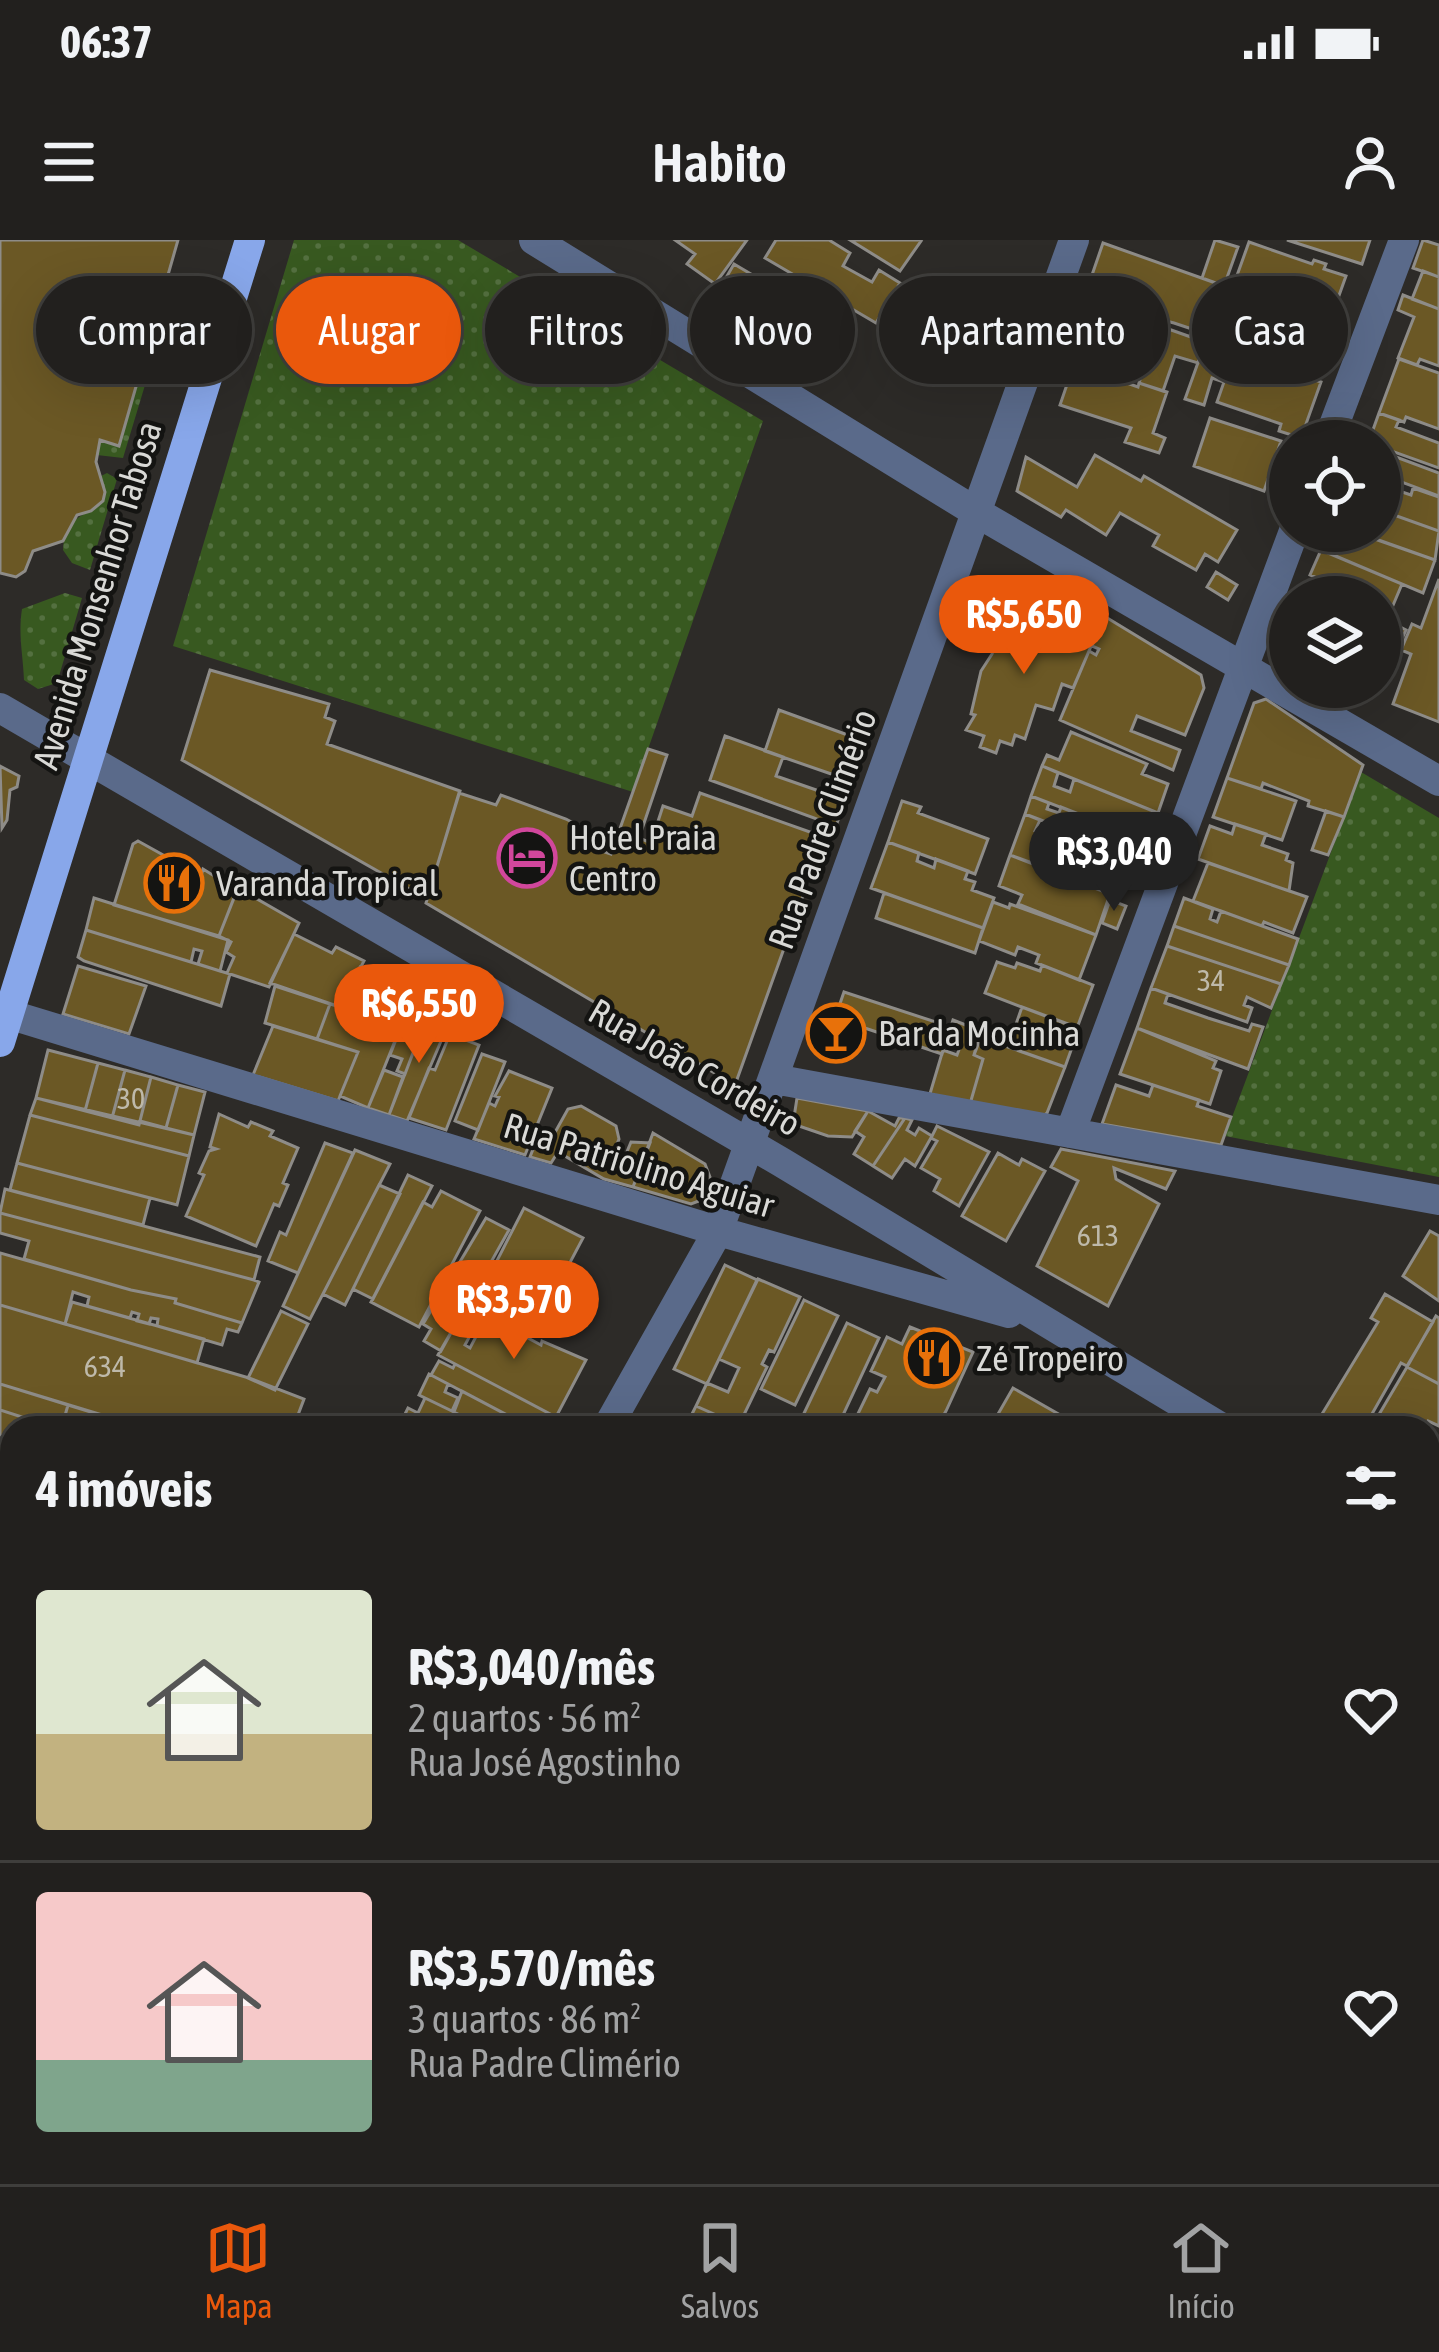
<!DOCTYPE html>
<html lang="pt">
<head>
<meta charset="utf-8">
<style>
  :root { --surface:#22201e; --page:#2e2d2b; --text:#f1f3f6; --muted:#a2a3a4; --line:#3f3e3c; --accent:#ea580c }
  body { margin:0; font-family:"Asap Condensed",sans-serif; background:var(--page); color:var(--text); height:100vh; display:flex; flex-direction:column; font-size:45px; white-space:nowrap }
  * { box-sizing:border-box; margin:0 }
  p { font-size:39px; color:var(--muted) }
  .icon { flex:none; width:66px; height:66px; fill:none; stroke:currentColor; stroke-width:2; stroke-linecap:round; stroke-linejoin:round }
  .map { position:relative; flex:1; overflow:hidden }
  .panel { position:absolute; left:0px; top:1176px; width:1440px; height:768px; display:flex; flex-direction:column; background:var(--surface); border-radius:36px 36px 0 0; box-shadow:0 12px 48px #0002,0 0 0 3px var(--line) }
  .panel>* { flex:none }
  .top-card { position:absolute; left:36px; top:36px; width:1368px; height:108px; display:flex; gap:24px }
  .tools { position:absolute; left:1269px; top:180px; display:grid; gap:24px }
  .tools a { display:grid; place-items:center; width:132px; height:132px; border-radius:50%; background:var(--surface); box-shadow:0 12px 48px #0002,0 0 0 3px var(--line); font-size:60px }
  .price { position:absolute; translate:-50% -102px; padding:0 27px; border-radius:42px; background:var(--accent); color:#fff; font-size:39px; line-height:78px; filter:drop-shadow(0 3px 6px #0008) }
  .price::after { content:''; position:absolute; left:50%; top:72px; width:36px; height:27px; margin-left:-18px; background:inherit; clip-path:polygon(0 0,100% 0,50% 100%) }
  .price.current { background:#222; color:#fff }
  ul { padding:0; list-style:none }
  li { display:flex; align-items:center; gap:36px; height:300px; padding:0 36px }
  li+li { border-top:3px solid var(--line) }
  li span { display:grid; place-items:center; flex:none; width:336px; height:240px; border-radius:12px; color:#555 }
  li>.icon { margin-inline-start:auto }
  span .icon { width:144px; height:144px; fill:#fffc; stroke-width:1 }
  li b { font-size:51px }
  h2 { display:flex; justify-content:space-between; align-items:center; height:144px; padding:0 36px; font-size:51px }
  .pill { padding:0 42px; border-radius:54px; background:var(--surface); box-shadow:0 12px 48px #0002,0 0 0 3px var(--line); font-size:42px; line-height:108px }
  .pill.current { background:var(--accent); color:#fff }
  .status { display:flex; justify-content:space-between; align-items:center; height:84px; padding:0 60px; background:var(--surface); direction:ltr }
  .status svg { height:33px; fill:currentColor }
  header { display:flex; justify-content:space-between; align-items:center; height:156px; padding:0 36px; background:var(--surface); font-size:54px; font-weight:600 }
  .menu { display:flex; justify-content:space-around; align-items:center; height:168px; border-top:3px solid var(--line); background:var(--surface); font-size:33px; color:var(--muted) }
  .menu a { display:grid; justify-items:center; gap:6px }
  .menu .current { color:var(--accent) }
  .map>svg:first-child { display:block }
  .grass { fill:url(#grass-dots) }
  .building { fill:#6b5825; stroke:#8e8c88; stroke-width:3 }
  .lines { fill:none; stroke-linecap:round; stroke-linejoin:round }
  .minor { stroke:#5a6a8a; stroke-width:30 }
  .major { stroke:#88a7ea; stroke-width:30 }
  .labels { text-anchor:middle; dominant-baseline:central; stroke-width:9; stroke-linejoin:round; paint-order:stroke }
  .number-label { font-size:30px; fill:#beb9aa }
  .street-label { font-size:36px; fill:#d9d9d6; stroke:#141412 }
  .poi-label { font-size:36px; fill:#d9d9d6; stroke:#141412; text-anchor:start }
</style>
</head>
<body>
<div class="status"><b>06:37</b><svg viewBox="0 0 49 12"><path d="M0 12V9h3v3zM5 12V6h3v6zM10 12V3h3v9zM15 12V0h3v12zM26 1h20v11H26zM47 4h2v5h-2z"/></svg></div>
<header><svg class="icon" aria-label="menu" viewBox="0 0 24 24"><path d="M4 6h16M4 12h16M4 18h16"/></svg>Habito<svg class="icon" aria-label="person" viewBox="0 0 24 24"><circle cx="12" cy="8" r="4"/><path d="M4 21q1-7 8-7t8 7"/></svg></header>
<div class="map">
<svg width="1439" height="1944" viewBox="0 0 1439 1944">
  <defs>
    <pattern id="grass-dots" width="8" height="8" patternUnits="userSpaceOnUse" patternTransform="scale(3)"><rect width="8" height="8" fill="#385920"/><path d="M2 2h.1M6 6h.1" fill="none" stroke="#547040" stroke-width="1.8" stroke-linecap="round"/></pattern>
  </defs>
  <rect width="100%" height="100%" fill="#2d2b28"/>
  <path class="grass" d="M294 0H458L763 181 633 552 173 406Z
    M168 36 177 39 123 218 97 215 100 200 120 205Z
    M107 233 117 239 90 330 72 323 63 310C65 275 83 279 103 261L104 248 99 237Z
    M65 353 82 358 57 443 38 449 24 440C23 414 18 395 22 369Z
    M1361 532 1439 578V937L1225 896Z"/>
  <path class="building" d="M0 0H178L119 206 100 200 96 222 105 252 103 261 91 271 77 275 63 301 33 311 25 331 16 337 0 333Z
    M675 0H747L715 44 687 24 695 14Z
    M776 0H829L850 13 843 26 872 42 879 30 900 43 876 83 765 18Z
    M850 0H919L921 1 900 31Z
    M1215 0 1238 7 1224 46 1202 38Z
    M1287 0H1370L1362 24Z
    M1423 0 1439 5V37L1413 28Z
    M1249 2 1312 24 1314 20 1326 24 1324 29 1346 36 1332 75 1235 41Z
    M1103 3 1224 46 1205 102 1190 96 1192 89 1174 83 1142 75 1140 79 1094 63 1103 38 1092 35Z
    M734 24 845 90 828 117 817 110 806 128 708 69Z
    M1423 31 1439 37V69L1412 59Z
    M1224 47 1245 54 1234 83 1214 76Z
    M1403 55 1439 69V126L1420 119 1417 125 1398 118 1414 77 1398 70Z
    M1251 56 1340 87 1330 115 1241 85Z
    M1098 64 1205 102 1198 123 1175 116 1163 151 1139 143 1141 137 1080 113Z
    M1236 84 1315 110 1306 137 1236 114 1238 106 1230 103Z
    M1205 103 1321 142 1301 198 1279 191 1281 184 1217 162 1224 142 1212 138 1204 165 1185 159Z
    M1399 119 1439 133V189L1406 177 1404 182 1379 173Z
    M1075 121 1088 125 1087 129 1138 147 1139 143 1167 152 1153 193 1165 198 1159 213 1125 202 1131 188 1060 165Z
    M1379 173 1399 180 1396 187 1439 203V228L1380 207V201H1369Z
    M1210 178 1281 201 1264 251 1194 226Z
    M1380 211 1439 233V256L1380 234Z
    M1095 215 1141 241 1144 236 1237 290 1218 322 1205 314 1196 330 1153 306 1159 295 1120 273 1106 295 1066 270 1061 277 1017 251 1026 217 1077 247Z
    M1380 236 1381 245 1411 255 1413 248 1439 257V291L1380 270Z
    M1380 270 1439 291 1435 320 1353 291H1380Z
    M1317 291H1353L1352 296 1366 304 1369 297 1435 320 1423 353 1312 306Z
    M1321 310 1402 344 1391 370 1380 365V357H1362L1310 335Z
    M1216 332 1237 345 1228 360 1207 347Z
    M1439 339V482L1393 464 1411 414 1401 410 1412 384 1421 388Z
    M1316 342 1349 357H1309Z
    M1290 361V422L1283 418 1277 395Z
    M1028 370 1092 404 1073 448 1062 444 1053 470 1036 465 1025 499 1015 495 1012 505 1000 501 996 513 980 507 984 496 966 490 975 475 971 474 981 431 992 414 1000 390 1004 392 1005 374 1024 381Z
    M1104 376 1201 435 1204 448 1185 495 1137 476 1131 491 1180 510 1173 530 1060 480 1089 411 1096 415 1099 409 1092 406Z
    M1380 377 1406 390 1394 416 1380 408Z
    M210 430 329 464 325 477 335 481 327 504 460 551 427 659 182 520Z
    M1266 459 1363 525 1344 577 1308 566 1309 561 1263 543 1261 549 1227 538 1254 463Z
    M779 470 867 502 855 534 843 529 840 537 765 511Z
    M1071 492 1147 524 1142 534 1168 544 1158 573 1042 526 1047 515 1059 520Z
    M725 496 783 517 776 536 845 560 836 586 710 540Z
    M648 509 667 515 639 598 651 603 663 566 692 576 700 553 824 597 735 845 426 663 459 553 496 565 501 555 566 579 600 597 596 609 611 614Z
    M0 526 19 536 17 547 10 550 7 580 2 588Z
    M1042 526 1058 533 1054 546 1070 552 1074 539 1158 573 1148 601 1031 556Z
    M1227 538 1296 561 1282 600 1213 577Z
    M1031 556 1049 563 1047 569 1059 573 1061 567 1148 601 1141 618 1025 574Z
    M902 561 921 567 918 573 988 599 975 634 888 602Z
    M1326 571 1344 577 1328 615 1312 610Z
    M1025 574 1040 580 1035 591 1096 615 1101 603 1141 618 1136 633 1127 630 1118 654 1010 615Z
    M1235 584 1266 594 1262 605 1288 614 1286 620 1293 623 1289 651 1198 619 1210 586 1232 594Z
    M138 601 201 636 203 629 237 650 219 696 114 665 133 604Z
    M888 602 919 613 917 621 934 628 936 619 968 631 965 639 975 642 972 650 994 658 983 688 871 648Z
    M1010 615 1110 654 1096 695 1018 664 1022 655 999 646Z
    M1208 623 1307 657 1293 693 1264 682 1262 686 1193 661Z
    M238 648 299 683 269 747 227 733 234 717 226 712 231 702 219 696Z
    M884 653 983 688 975 713 876 678Z
    M94 658 228 700 220 731 198 724 202 711 194 709 191 722 86 690Z
    M1184 658 1213 669 1210 679 1217 682 1221 671 1298 699 1289 725 1174 686Z
    M1110 660 1126 666 1117 689 1102 683Z
    M993 662 1009 668 1010 664 1096 695 1079 740 1036 723 1039 715 1018 707 1015 715 979 701Z
    M1174 686 1289 725 1281 744 1167 706Z
    M86 690 230 734 221 766 84 721 78 717Z
    M294 694 332 713 336 707 364 721 340 767 270 743Z
    M1167 706 1281 744 1271 768 1247 757 1244 765 1252 768 1247 782 1151 748Z
    M997 722 1015 728 1017 723 1040 731 1042 725 1093 745 1077 788 985 753Z
    M78 726 146 746 129 794 63 774Z
    M360 727 413 756 368 868 340 856 358 812 317 799 330 764 340 767Z
    M275 746 330 764 317 799 265 783Z
    M1151 748 1168 754 1165 763 1208 778 1249 791 1252 784 1263 787 1248 829 1137 788Z
    M415 751 433 760 405 834 397 831 402 819 390 815Z
    M844 752 951 787 942 814 835 778Z
    M1022 767 1079 788 1065 827 1008 807Z
    M429 772 450 780 407 881 389 875Z
    M953 780 981 791 974 815 983 819 970 864 929 857 943 810 957 815 961 804 947 799Z
    M273 786 358 812 338 861 253 835Z
    M1137 788 1216 821 1213 828 1221 831 1210 864 1120 834Z
    M450 794 479 805 446 890 409 878 429 828 435 830Z
    M981 797 1065 827 1047 873 1042 877 970 864 983 819 974 815Z
    M48 810 98 823 85 871 36 858Z
    M482 814 505 822 478 890 455 881Z
    M98 823 125 830 112 878 85 871Z
    M125 830 151 837 139 885 112 878Z
    M384 830 403 837 389 875 368 868Z
    M509 831 552 848 525 915 474 899 489 863 495 866 499 857 495 856Z
    M151 837 178 845 166 888 140 881Z
    M178 845 205 852 194 895 166 888Z
    M1116 845 1149 856 1153 845 1199 860 1197 866 1231 877 1221 905 1102 884Z
    M36 858 194 895 189 916 30 875Z
    M797 858 868 871 852 897 828 896 793 884Z
    M581 866 616 886 619 899 610 921 621 926 631 902 650 903 633 947 604 939 558 912 551 923 530 917 537 899 548 905 568 869Z
    M868 871 895 886 899 878H905L873 926 854 914 864 897 855 891Z
    M219 874 248 887 251 882 273 891 270 896 298 908 283 943 288 945 279 966 274 964 256 1006 186 976 204 935 199 933 209 911 216 909 210 907Z
    M30 875 189 916 177 965 17 923Z
    M905 878 912 880 907 890 915 895 919 888 932 896 915 926 905 919 892 938 873 926Z
    M937 886 989 912 959 966 934 951 940 939 921 928 937 901 931 898Z
    M653 893 705 924 710 937 704 959 691 964 633 947Z
    M325 903 353 913 298 1033 268 1021 280 992 286 995Z
    M1061 909 1175 931 1166 949 1114 928 1116 939 1159 964 1108 1066 1037 1026 1078 941 1051 927Z
    M355 910 390 924 310 1079 283 1066Z
    M998 913 1019 925 1022 919 1045 931 1006 1001 962 976Z
    M17 923 150 958 143 985 10 950Z
    M408 935 432 946 373 1059 353 1049Z
    M379 945 400 954 345 1065 323 1054Z
    M5 949 260 1017 254 1040 0 973Z
    M441 951 480 971 419 1087 371 1062 423 962 432 967Z
    M524 968 583 998 531 1096 467 1065 476 1047 482 1050Z
    M0 973 254 1040 259 1042 242 1083 175 1063 176 1059 131 1050 24 1019 29 1001 0 993Z
    M486 978 509 990 467 1065 442 1052Z
    M1430 991 1439 996V1061L1403 1036Z
    M0 1013 131 1050 176 1059 175 1063 242 1083 238 1092 227 1089 222 1105 157 1086 158 1079 151 1078 149 1084 137 1081 139 1074 132 1072 130 1078 87 1066 89 1057 73 1052 65 1084 0 1065Z
    M725 1025 757 1040 707 1144 674 1129Z
    M758 1039 800 1057 774 1112 769 1110 762 1124 767 1127 739 1185 696 1166 707 1143 728 1152 739 1128 719 1119Z
    M1385 1054 1433 1082 1407 1126 1401 1123 1364 1188H1318L1322 1174 1378 1082 1371 1078Z
    M804 1060 838 1076 795 1165 761 1149Z
    M72 1062 204 1099 197 1123 65 1084Z
    M0 1065 249 1138 304 1159 293 1188 258 1183 257 1188H145L0 1144Z
    M465 1068 480 1077 465 1105 470 1108 487 1076 541 1105 542 1101 586 1120 556 1177 438 1115Z
    M432 1069 457 1082 441 1111 424 1101 431 1089 423 1084Z
    M281 1071 308 1084 275 1150 248 1138Z
    M1436 1076 1439 1078V1144L1407 1127Z
    M847 1083 879 1098 837 1188H797Z
    M910 1087 973 1112 946 1171 936 1188H851L870 1149 877 1152 885 1137 871 1131 887 1097 902 1104Z
    M439 1121 453 1128 455 1124 573 1186 532 1188 431 1135Z
    M1407 1127 1439 1144V1186L1428 1181 1424 1188H1371Z
    M429 1134 448 1144 445 1152 458 1158 452 1171 419 1155Z
    M0 1144 68 1165 64 1179 78 1184 77 1188H56L0 1170Z
    M1013 1148 1083 1188H990Z
    M462 1151 496 1169 532 1188H485L454 1172Z
    M425 1158 452 1171 485 1188H434L405 1174 408 1168 418 1173Z
    M68 1165 140 1187 77 1188 78 1184 64 1179Z
    M696 1166 716 1175 710 1188H685Z
    M0 1170 56 1188H12V1199L0 1195Z
    M0 1201 12 1207V1256L0 1249Z
    M0 1325 12 1329V1351L0 1348Z
    M0 1348 12 1351V1371L0 1367Z
    M0 1367 12 1371V1397L0 1393Z
    M1439 1427V1545L1428 1539V1449Z
    M0 1435 12 1444 0 1482Z
    M0 1511 12 1517V1547L0 1543Z
    M0 1543 12 1547V1574L0 1571Z
    M0 1571 12 1574V1592L4 1607 0 1605Z
    M1428 1572 1439 1578V1612L1428 1606Z
    M12 1592V1636L0 1630V1615Z
    M1428 1606 1439 1612V1634L1433 1644 1428 1641Z
    M0 1689 12 1695 5 1719 0 1717Z
    M1 1737 12 1743V1773L0 1794Z
    M1439 1855V1909L1428 1928V1874Z
    M12 1922V1932H33L26 1944H0Z
    M33 1932H61L54 1944H26Z
    M61 1932H84L77 1944H54Z
    M84 1932H115L109 1944H77Z
    M133 1932H152L146 1944H126Z
    M152 1932H173L180 1936 177 1944H146Z
    M182 1932H210L204 1944H177Z
    M210 1932H237L230 1944H204Z
    M237 1932H268L261 1944H239L232 1940Z
    M292 1932H321L314 1944H286Z
    M418 1932H475L468 1944H438Z
    M479 1932H545L538 1944H477L483 1934Z
    M545 1932H571L564 1944H538Z
    M571 1932H595L587 1944H564Z
    M611 1932H680L690 1940 687 1944H627Z
    M787 1932H820L812 1944H779Z
    M876 1932H896L890 1944H869Z
    M920 1932H950L942 1944H913Z
    M979 1932H997L1019 1944H972Z
    M1323 1932H1387L1381 1944H1316Z
    M1394 1932H1426L1419 1944H1387Z"/>
  <g class="lines">
    <path class="minor" d="M534 0 976 272 1439 541
      M1328 201 1404 0
      M0 468 781 922 1222 1188
      M8 774 718 991 1009 1073
      M774 839 1439 960
      M1070 893 1294 291
      M607 1188 718 991 1074 0
      M0 1281 12 1288
      M1428 1349 1439 1330
      M1428 1765 1437 1770
      M398 1932 418 1944
      M1116 1932 1137 1944
      M1082 1944 1088 1932"/>
    <path class="major" d="M0 802 250 0"/>
  </g>
  <defs>
    <g id="hotel-ring" transform="scale(3)"><circle r="9.5" fill="#141412" stroke="#d1479c" stroke-width="1.5"/><path d="M-6-4.5h1.5V1H6V5H4.5V3h-9V5H-6ZM-4 0a1.8 1.8 0 1 1 3.6 0ZM.5 0V-2.5h3Q6-2.5 6 0Z" fill="#d1479c"/></g>
    <g id="restaurant-ring" transform="scale(3)"><circle r="9.5" fill="#141412" stroke="#e8710a" stroke-width="1.5"/><path d="M-5-6h1v4h1v-4h1v4h1v-4h1v5L-1.5 .5V6h-2V.5L-5-1ZM5-6V6H3V1.5H1.5Q1.5-4 5-6Z" fill="#e8710a"/></g>
    <g id="bar-ring" transform="scale(3)"><circle r="9.5" fill="#141412" stroke="#e8710a" stroke-width="1.5"/><path d="M-6-5H6L.8 .8V4.5H3.5V6h-7V4.5H-.8V.8Z" fill="#e8710a"/></g>
  </defs>
  <g fill-rule="evenodd">
    <use href="#hotel-ring" x="527" y="618"/>
    <use href="#restaurant-ring" x="174" y="643"/>
    <use href="#bar-ring" x="836" y="793"/>
    <use href="#restaurant-ring" x="934" y="1118"/>
  </g>
  <g class="labels">
    <g class="number-label">
      <text x="1211" y="740">34</text>
      <text x="131" y="858">30</text>
      <text x="1098" y="995">613</text>
      <text x="105" y="1126">634</text>
    </g>
    <g class="street-label">
      <text transform="translate(97 355) rotate(-73)">Avenida Monsenhor Tabosa</text>
      <text transform="translate(822 589) rotate(-70)">Rua Padre Climério</text>
      <text transform="translate(695 827) rotate(30)">Rua João Cordeiro</text>
      <text transform="translate(639 925) rotate(17)">Rua Patriolino Aguiar</text>
    </g>
    <g class="poi-label">
      <text x="569" y="597">Hotel Praia<tspan x="569" dy="41">Centro</tspan></text>
      <text x="216" y="643">Varanda Tropical</text>
      <text x="878" y="793">Bar da Mocinha</text>
      <text x="976" y="1118">Zé Tropeiro</text>
    </g>
  </g>
</svg>
<div class="tools">
<a><svg class="icon" aria-label="locate" viewBox="0 0 24 24"><circle cx="12" cy="12" r="6"/><path d="M12 2v4M12 18v4M2 12h4M18 12h4"/></svg></a>
<a><svg class="icon" aria-label="layers" viewBox="0 0 24 24"><path d="M12 4l9 5-9 5-9-5zM3 14l9 5 9-5"/></svg></a>
</div>
<b class="price" style="left:1024px;top:437px">R$5,650</b>
<b class="price current" style="left:1114px;top:674px">R$3,040</b>
<b class="price" style="left:419px;top:826px">R$6,550</b>
<b class="price" style="left:514px;top:1122px">R$3,570</b>
<div class="top-card">
<a class="pill">Comprar</a>
<a class="pill current">Alugar</a>
<a class="pill">Filtros</a>
<a class="pill">Novo</a>
<a class="pill">Apartamento</a>
<a class="pill">Casa</a>
</div>
<section class="panel">
<h2>4 imóveis<svg class="icon" aria-label="filters" viewBox="0 0 24 24"><path d="M4 7h16M4 17h16"/><circle cx="9" cy="7" r="2"/><circle cx="15" cy="17" r="2"/></svg></h2>
<ul>
<li><span style="background:linear-gradient(#dfe7d0 60%,#c2b280 0)"><svg class="icon" aria-label="home" viewBox="0 0 24 24"><path d="M3 11l9-7 9 7M6 9v11h12V9"/></svg></span><div><b>R$3,040/mês</b><p>2 quartos · 56 m²</p><p>Rua José Agostinho</p></div><svg class="icon" aria-label="heart" viewBox="0 0 24 24"><path d="M12 20l-8-8c-3-5 5-10 8-4 3-6 11-1 8 4z"/></svg></li>
<li><span style="background:linear-gradient(#f6c9c9 70%,#7fa58c 0)"><svg class="icon" aria-label="home" viewBox="0 0 24 24"><path d="M3 11l9-7 9 7M6 9v11h12V9"/></svg></span><div><b>R$3,570/mês</b><p>3 quartos · 86 m²</p><p>Rua Padre Climério</p></div><svg class="icon" aria-label="heart" viewBox="0 0 24 24"><path d="M12 20l-8-8c-3-5 5-10 8-4 3-6 11-1 8 4z"/></svg></li>
</ul>
</section>
</div>
<nav class="menu">
<a class="current"><svg class="icon" aria-label="map" viewBox="0 0 24 24"><path d="M3 6l6-2 6 2 6-2v14l-6 2-6-2-6 2zM9 4v14M15 6v14"/></svg>Mapa</a>
<a><svg class="icon" aria-label="saved" viewBox="0 0 24 24"><path d="M7 4h10v16l-5-4-5 4z"/></svg>Salvos</a>
<a><svg class="icon" aria-label="home" viewBox="0 0 24 24"><path d="M3 11l9-7 9 7M6 9v11h12V9"/></svg>Início</a>
</nav>
</body>
</html>
